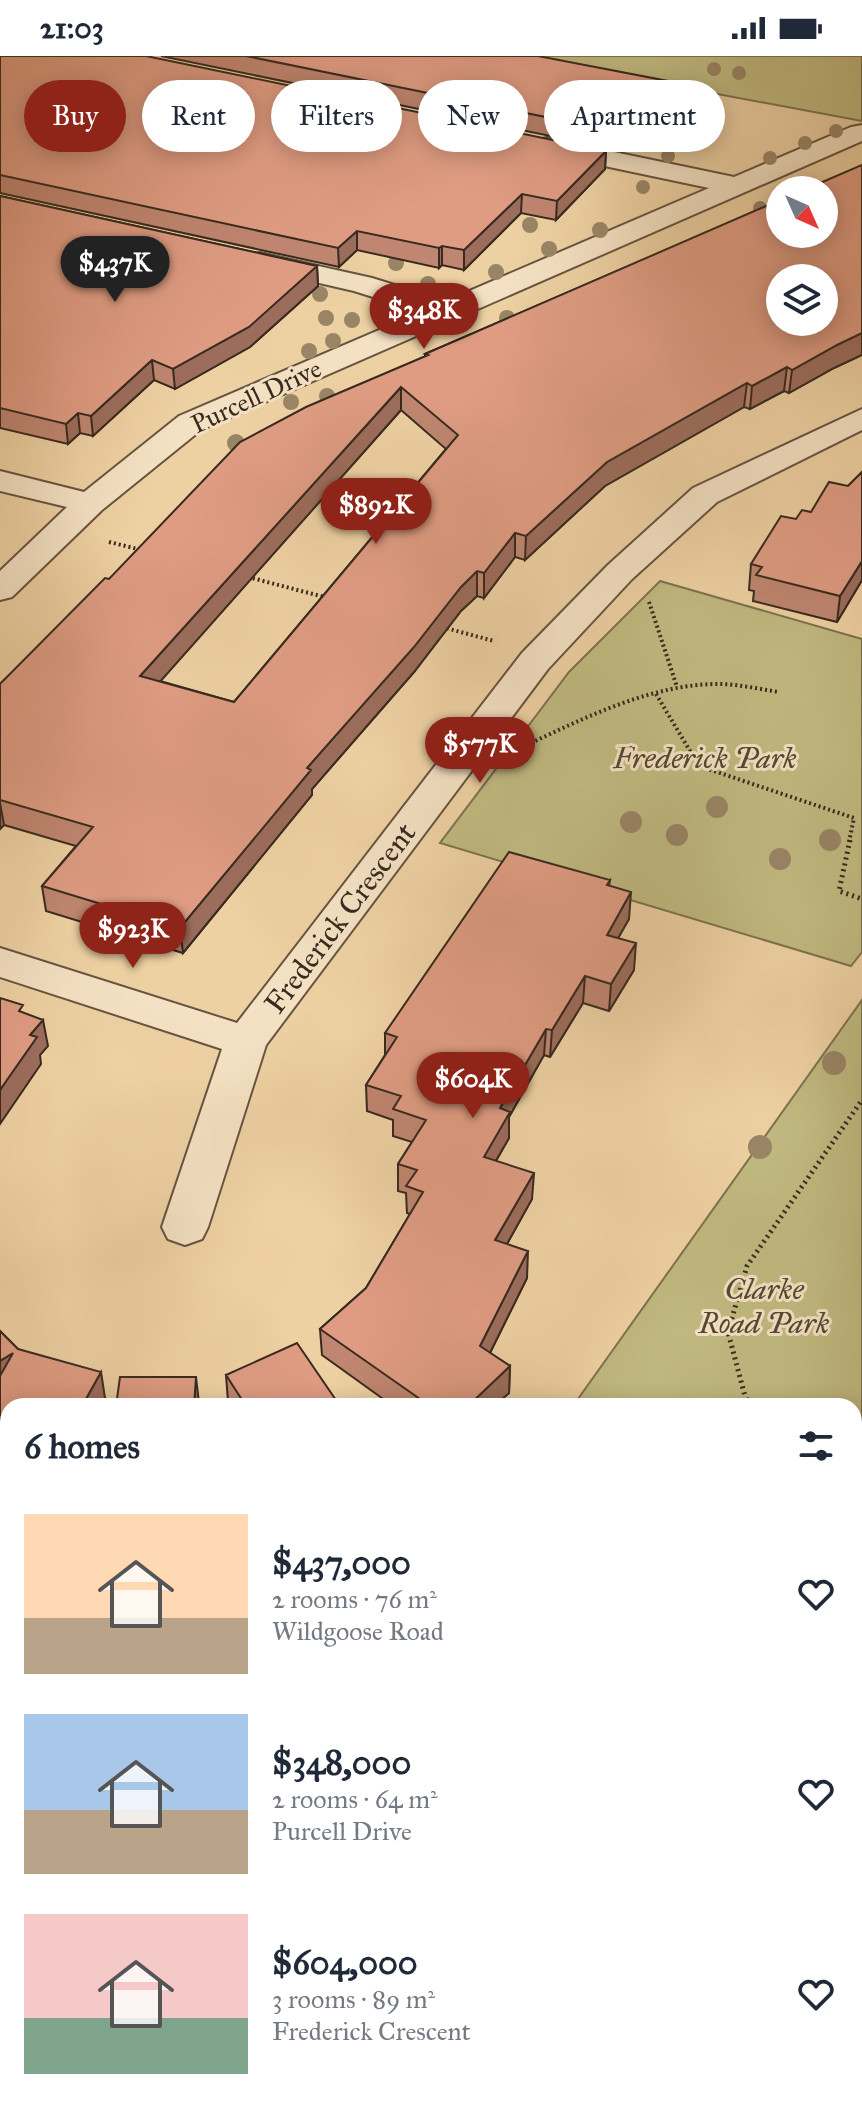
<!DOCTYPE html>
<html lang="en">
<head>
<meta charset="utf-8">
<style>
  :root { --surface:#fff; --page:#f6f6f7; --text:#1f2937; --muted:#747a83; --accent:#8f2418 }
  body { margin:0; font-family:"IM FELL Great Primer",serif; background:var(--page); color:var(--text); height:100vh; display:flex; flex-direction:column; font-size:30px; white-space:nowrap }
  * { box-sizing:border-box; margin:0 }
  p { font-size:26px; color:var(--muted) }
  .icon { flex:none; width:44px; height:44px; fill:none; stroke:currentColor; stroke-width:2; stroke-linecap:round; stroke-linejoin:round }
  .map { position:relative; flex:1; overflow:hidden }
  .details { position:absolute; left:0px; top:1342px; width:862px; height:712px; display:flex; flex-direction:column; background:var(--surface); border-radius:24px 24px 0 0; box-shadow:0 4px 20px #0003 }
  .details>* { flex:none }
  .banner { position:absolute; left:24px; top:24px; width:814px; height:72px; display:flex; gap:16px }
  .needle { width:52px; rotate:135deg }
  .controls { position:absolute; left:766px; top:120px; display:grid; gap:16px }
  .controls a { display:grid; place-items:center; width:72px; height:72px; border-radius:50%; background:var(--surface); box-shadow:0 4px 20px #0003; font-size:40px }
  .price { position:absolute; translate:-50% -68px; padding:0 18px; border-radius:28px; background:var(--accent); color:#fff; font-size:26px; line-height:52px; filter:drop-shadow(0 2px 4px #0008) }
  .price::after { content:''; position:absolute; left:50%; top:48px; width:24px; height:18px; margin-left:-12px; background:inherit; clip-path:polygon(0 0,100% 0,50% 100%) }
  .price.selected { background:#222; color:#fff }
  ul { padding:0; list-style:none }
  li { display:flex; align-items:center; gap:24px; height:200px; padding:0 24px }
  li span { display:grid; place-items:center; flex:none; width:224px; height:160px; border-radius:0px; color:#555 }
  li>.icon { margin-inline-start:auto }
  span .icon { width:96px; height:96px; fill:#fffc; stroke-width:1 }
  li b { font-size:34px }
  h2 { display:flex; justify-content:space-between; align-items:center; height:96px; padding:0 24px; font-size:34px }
  .pill { padding:0 28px; border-radius:36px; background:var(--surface); box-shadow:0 4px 20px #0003; font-size:28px; line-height:72px }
  .pill.selected { background:var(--accent); color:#fff }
  .status { display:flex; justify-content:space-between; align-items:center; height:56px; padding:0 40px; background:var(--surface); direction:ltr }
  .status svg { height:22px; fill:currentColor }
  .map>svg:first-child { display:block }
  .green { fill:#c0b980; stroke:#7c7250; stroke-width:2 }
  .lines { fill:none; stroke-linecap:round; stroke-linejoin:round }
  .street-casing { stroke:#665440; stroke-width:4 }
  .path-far2 { stroke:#382a1f; stroke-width:4; stroke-dasharray:2 3; stroke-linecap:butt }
  .path-far1 { stroke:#382a1f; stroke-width:5; stroke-dasharray:2 4; stroke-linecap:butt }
  .path { stroke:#382a1f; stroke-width:6; stroke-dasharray:3 5; stroke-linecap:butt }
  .street { fill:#f4e1c3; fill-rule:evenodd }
  .tree { fill:#998565 }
  .wall { fill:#c08671; stroke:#382a1f; stroke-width:2; fill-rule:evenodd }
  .shaded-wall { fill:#9c6d5c; stroke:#382a1f; stroke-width:2 }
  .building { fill:#df9c83; stroke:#382a1f; stroke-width:2; fill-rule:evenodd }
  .labels { text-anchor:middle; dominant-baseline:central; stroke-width:6; stroke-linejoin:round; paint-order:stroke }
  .far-street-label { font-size:26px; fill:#382a1f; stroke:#f4e1c3 }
  .park-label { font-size:30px; font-style:italic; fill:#534732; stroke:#f4e1c3 }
  .street-label { font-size:30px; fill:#382a1f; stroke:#f4e1c3 }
</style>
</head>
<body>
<div class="status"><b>21:03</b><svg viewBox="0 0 49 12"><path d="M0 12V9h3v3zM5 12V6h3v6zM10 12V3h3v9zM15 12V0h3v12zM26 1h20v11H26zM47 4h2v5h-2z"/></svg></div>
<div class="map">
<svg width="862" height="2054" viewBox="0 0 862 2054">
  <rect width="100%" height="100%" fill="#eed1a3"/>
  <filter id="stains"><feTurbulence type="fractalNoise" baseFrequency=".0025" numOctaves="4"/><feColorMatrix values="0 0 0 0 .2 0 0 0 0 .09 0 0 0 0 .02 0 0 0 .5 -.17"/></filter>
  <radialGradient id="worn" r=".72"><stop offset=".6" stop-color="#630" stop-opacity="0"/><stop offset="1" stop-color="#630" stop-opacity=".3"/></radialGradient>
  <path class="green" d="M514 0H862V65Z
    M660 525 862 583V896L851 910 440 787 569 616Z
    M862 944V2054H0V1977L8 1981V2046H854V1350H573Z
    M0 1528 8 1533V1936L0 1932Z"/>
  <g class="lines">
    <g class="street-casing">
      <path id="street" d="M862 69V85L201 374 102 454 12 541 0 544V515L67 451 0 435V415L84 436 179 360 421 256 354 235 250 211 246 205 250 199 260 197 372 222 446 245 709 132 538 96 534 90 538 84 547 82 734 121 851 71Z
        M862 353V374L717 446 632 523 548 613 266 989 208 1171 202 1183 185 1189 168 1183 162 1171 222 993 0 921V892L237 967 522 597 608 509 693 432Z"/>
    </g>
    <path class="path-far2" d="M109 486 142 494
      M248 521 328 542
      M649 546 677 631
      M442 571 494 585
      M656 638 699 710 854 762 849 786
      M531 687C588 660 654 628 718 628 738 628 759 633 779 636"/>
    <path class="path-far1" d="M850 784 839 835 862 843
      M746 1344 728 1276 747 1210 862 1044"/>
    <path class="path" d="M746 1342 748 1350
      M854 1429 862 1435"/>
    <use href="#street" class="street"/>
  </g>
  <g class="tree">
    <circle cx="714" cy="13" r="7"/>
    <circle cx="739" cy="17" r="7"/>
    <circle cx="836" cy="75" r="7"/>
    <circle cx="805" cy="87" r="7"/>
    <circle cx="668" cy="100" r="7"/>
    <circle cx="770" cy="102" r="7"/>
    <circle cx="643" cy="131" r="7"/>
    <circle cx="760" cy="152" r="7"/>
    <circle cx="530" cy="169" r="8"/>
    <circle cx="600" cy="174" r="8"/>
    <circle cx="549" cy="193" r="8"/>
    <circle cx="396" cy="207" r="8"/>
    <circle cx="496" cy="216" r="8"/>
    <circle cx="428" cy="228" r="8"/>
    <circle cx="320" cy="238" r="8"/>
    <circle cx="326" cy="262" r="8"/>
    <circle cx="507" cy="262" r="8"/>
    <circle cx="352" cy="264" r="8"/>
    <circle cx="333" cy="285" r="8"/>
    <circle cx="309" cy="295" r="8"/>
    <circle cx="327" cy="340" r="8"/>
    <circle cx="291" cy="346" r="8"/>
    <circle cx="236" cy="387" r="9"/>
    <circle cx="717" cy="751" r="11"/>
    <circle cx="631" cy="766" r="11"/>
    <circle cx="677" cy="779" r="11"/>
    <circle cx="830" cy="784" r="11"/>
    <circle cx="780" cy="803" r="11"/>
    <circle cx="834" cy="1007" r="12"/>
    <circle cx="760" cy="1091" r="12"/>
  </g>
  <path class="wall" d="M0 0 606 95 605 113 556 164 521 157 464 214 442 209 439 212 357 194 339 211 0 137Z
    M161 0H538L672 44 623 95Z
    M862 109V299L834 312 789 337 784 335 750 353 744 351 605 430 525 504 515 501 484 542 477 540 461 555 414 616 312 733V739L183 897 46 855 42 830 76 790 4 769 0 773V628L109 523 425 301V298ZM401 354 446 393 234 646 160 625Z
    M0 140 317 210 318 230 250 291 175 333 154 324 93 380 80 377 68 388 0 372Z
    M862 416V524L837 566 753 545 754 535 749 534 751 508 796 463 811 456 848 430Z
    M610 824 609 830 629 863 618 882 634 914 609 955 583 947 550 1001 544 999 509 1061V1082L496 1105 532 1143 507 1188 527 1222 490 1297 510 1310 509 1337 494 1350H393L322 1299 320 1273 366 1232 410 1158 407 1157 406 1137 398 1135V1108L412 1086 393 1080V1064L367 1055 366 1029 385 999V977Z
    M0 1275 18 1293 105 1342 101 1350H8V1458L1 1469Z
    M226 1319 340 1350H232L228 1345Z"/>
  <path class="shaded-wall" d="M673 26 672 44 623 95 624 77Z
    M606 95 605 113 556 164 557 145Z
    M522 138 521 157 464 214V194Z
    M357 175V194L339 211 338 192Z
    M442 190V209L439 212V192Z
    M317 210 318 230 250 291 175 333 173 313Z
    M862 277V299L834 312 789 337 792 314 837 289Z
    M152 304 154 324 93 380 91 360Z
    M787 311 784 335 750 353 752 330Z
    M747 327 744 351 605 430 525 504 526 480 607 406Z
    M401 331V354L143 645 140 620Z
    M78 357 80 377 68 388 66 368Z
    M515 477V501L484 542V517Z
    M862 505V524L837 566 840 540Z
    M477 515V540L461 555 414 616 312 733V739L183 897 180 872 307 712 461 531Z
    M0 747 4 769 0 773Z
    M631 836 629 863 605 905 607 879Z
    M636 887 634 914 609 955 611 928Z
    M585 920 583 947 550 1001 552 974Z
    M43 964 48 990 40 999 41 1008 0 1068V1034L30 979Z
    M546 973 544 999 509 1061V1082L483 1127 484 1101 500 1052Z
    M534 1117 532 1143 494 1211 495 1184Z
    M528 1195 527 1222 480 1317V1290Z
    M13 1297 0 1335V1305Z
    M510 1310 509 1337 494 1350H468Z
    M101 1316 105 1342 101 1350H82Z
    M196 1321 199 1347V1350H194Z
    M1 1432 7 1458 1 1469 0 1434Z"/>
  <path class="building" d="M0 0H146L606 95 557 145 522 138 464 194 442 190 439 192 357 175 338 192 0 119Z
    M246 0H538L673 26 624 77Z
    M862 109V277L837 289 792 314 787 311 752 330 747 327 607 406 526 480 515 477 484 517 477 515 461 531 414 591 307 712 311 714 180 872 42 830 93 771 0 744V628L105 522 109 523 240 386 306 351 428 299 425 298 780 144V178H824V134H804ZM780 222H824V266H780ZM401 331 458 379 234 646 140 620Z
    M0 140 317 210 249 271 173 313 152 304 91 360 78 357 66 368 0 352Z
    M862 416V505L840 540 756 519 762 511 751 508 781 460 796 463 802 454 811 456 829 426 848 430Z
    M509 796 610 824 607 829 631 836 607 879 636 887 611 928 585 920 552 974 546 973 500 1052 510 1056 484 1101 534 1117 495 1184 528 1195 480 1290 510 1310 468 1350H430L320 1273 366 1232 423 1136 406 1130 417 1114 398 1108 426 1064 393 1053 401 1040 366 1029 397 981 385 977Z
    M0 942 23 949 19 955 43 964 30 979 37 981 0 1034Z
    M0 1275 18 1293 101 1316 82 1350H8V1434L1 1432 0 1434V1320L13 1297 0 1305Z
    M297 1287 340 1350H246L226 1319Z
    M120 1321H196L194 1350H116Z"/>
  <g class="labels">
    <g class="far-street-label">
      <text transform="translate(256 340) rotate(-25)">Purcell Drive</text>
    </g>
    <g class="park-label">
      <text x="705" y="702">Frederick Park</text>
      <text x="764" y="1233">Clarke<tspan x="764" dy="34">Road Park</tspan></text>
    </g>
    <g class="street-label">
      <text transform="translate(340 862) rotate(-53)">Frederick Crescent</text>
    </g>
  </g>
  <rect width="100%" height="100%" filter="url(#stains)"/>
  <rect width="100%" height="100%" fill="url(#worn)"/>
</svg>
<div class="controls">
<a><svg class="needle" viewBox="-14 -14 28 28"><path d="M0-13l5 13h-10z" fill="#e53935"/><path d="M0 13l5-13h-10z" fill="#747a83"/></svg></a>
<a><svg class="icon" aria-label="layers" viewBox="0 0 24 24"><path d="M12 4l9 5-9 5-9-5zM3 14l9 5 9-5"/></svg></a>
</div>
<b class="price selected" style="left:115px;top:248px">$437K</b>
<b class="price" style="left:424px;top:295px">$348K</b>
<b class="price" style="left:376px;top:490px">$892K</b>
<b class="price" style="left:480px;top:729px">$577K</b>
<b class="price" style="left:133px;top:914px">$923K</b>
<b class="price" style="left:473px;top:1064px">$604K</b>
<div class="banner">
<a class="pill selected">Buy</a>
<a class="pill">Rent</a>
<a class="pill">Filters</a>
<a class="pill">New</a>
<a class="pill">Apartment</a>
</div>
<section class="details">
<h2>6 homes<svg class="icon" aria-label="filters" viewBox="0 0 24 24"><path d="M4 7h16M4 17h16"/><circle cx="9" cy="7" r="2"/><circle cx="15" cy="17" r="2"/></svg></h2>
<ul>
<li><span style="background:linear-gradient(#ffd9b3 65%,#b9a48a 0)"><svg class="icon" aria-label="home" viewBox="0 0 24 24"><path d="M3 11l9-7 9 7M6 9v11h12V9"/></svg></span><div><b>$437,000</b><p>2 rooms · 76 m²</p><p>Wildgoose Road</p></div><svg class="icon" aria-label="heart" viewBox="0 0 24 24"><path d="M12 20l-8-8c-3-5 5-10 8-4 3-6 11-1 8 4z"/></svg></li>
<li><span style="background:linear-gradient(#a9c7e8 60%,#b9a48a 0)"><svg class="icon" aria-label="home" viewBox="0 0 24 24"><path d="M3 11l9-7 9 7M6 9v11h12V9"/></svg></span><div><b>$348,000</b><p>2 rooms · 64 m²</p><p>Purcell Drive</p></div><svg class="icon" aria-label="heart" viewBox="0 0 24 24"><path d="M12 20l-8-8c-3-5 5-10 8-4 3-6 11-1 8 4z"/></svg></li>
<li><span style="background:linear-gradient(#f6c9c9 65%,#7fa58c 0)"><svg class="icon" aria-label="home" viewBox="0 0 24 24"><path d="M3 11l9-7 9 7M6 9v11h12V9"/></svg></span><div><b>$604,000</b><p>3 rooms · 89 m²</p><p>Frederick Crescent</p></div><svg class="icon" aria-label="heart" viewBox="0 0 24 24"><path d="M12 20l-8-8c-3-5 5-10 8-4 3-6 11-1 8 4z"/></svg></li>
</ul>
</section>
</div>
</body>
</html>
